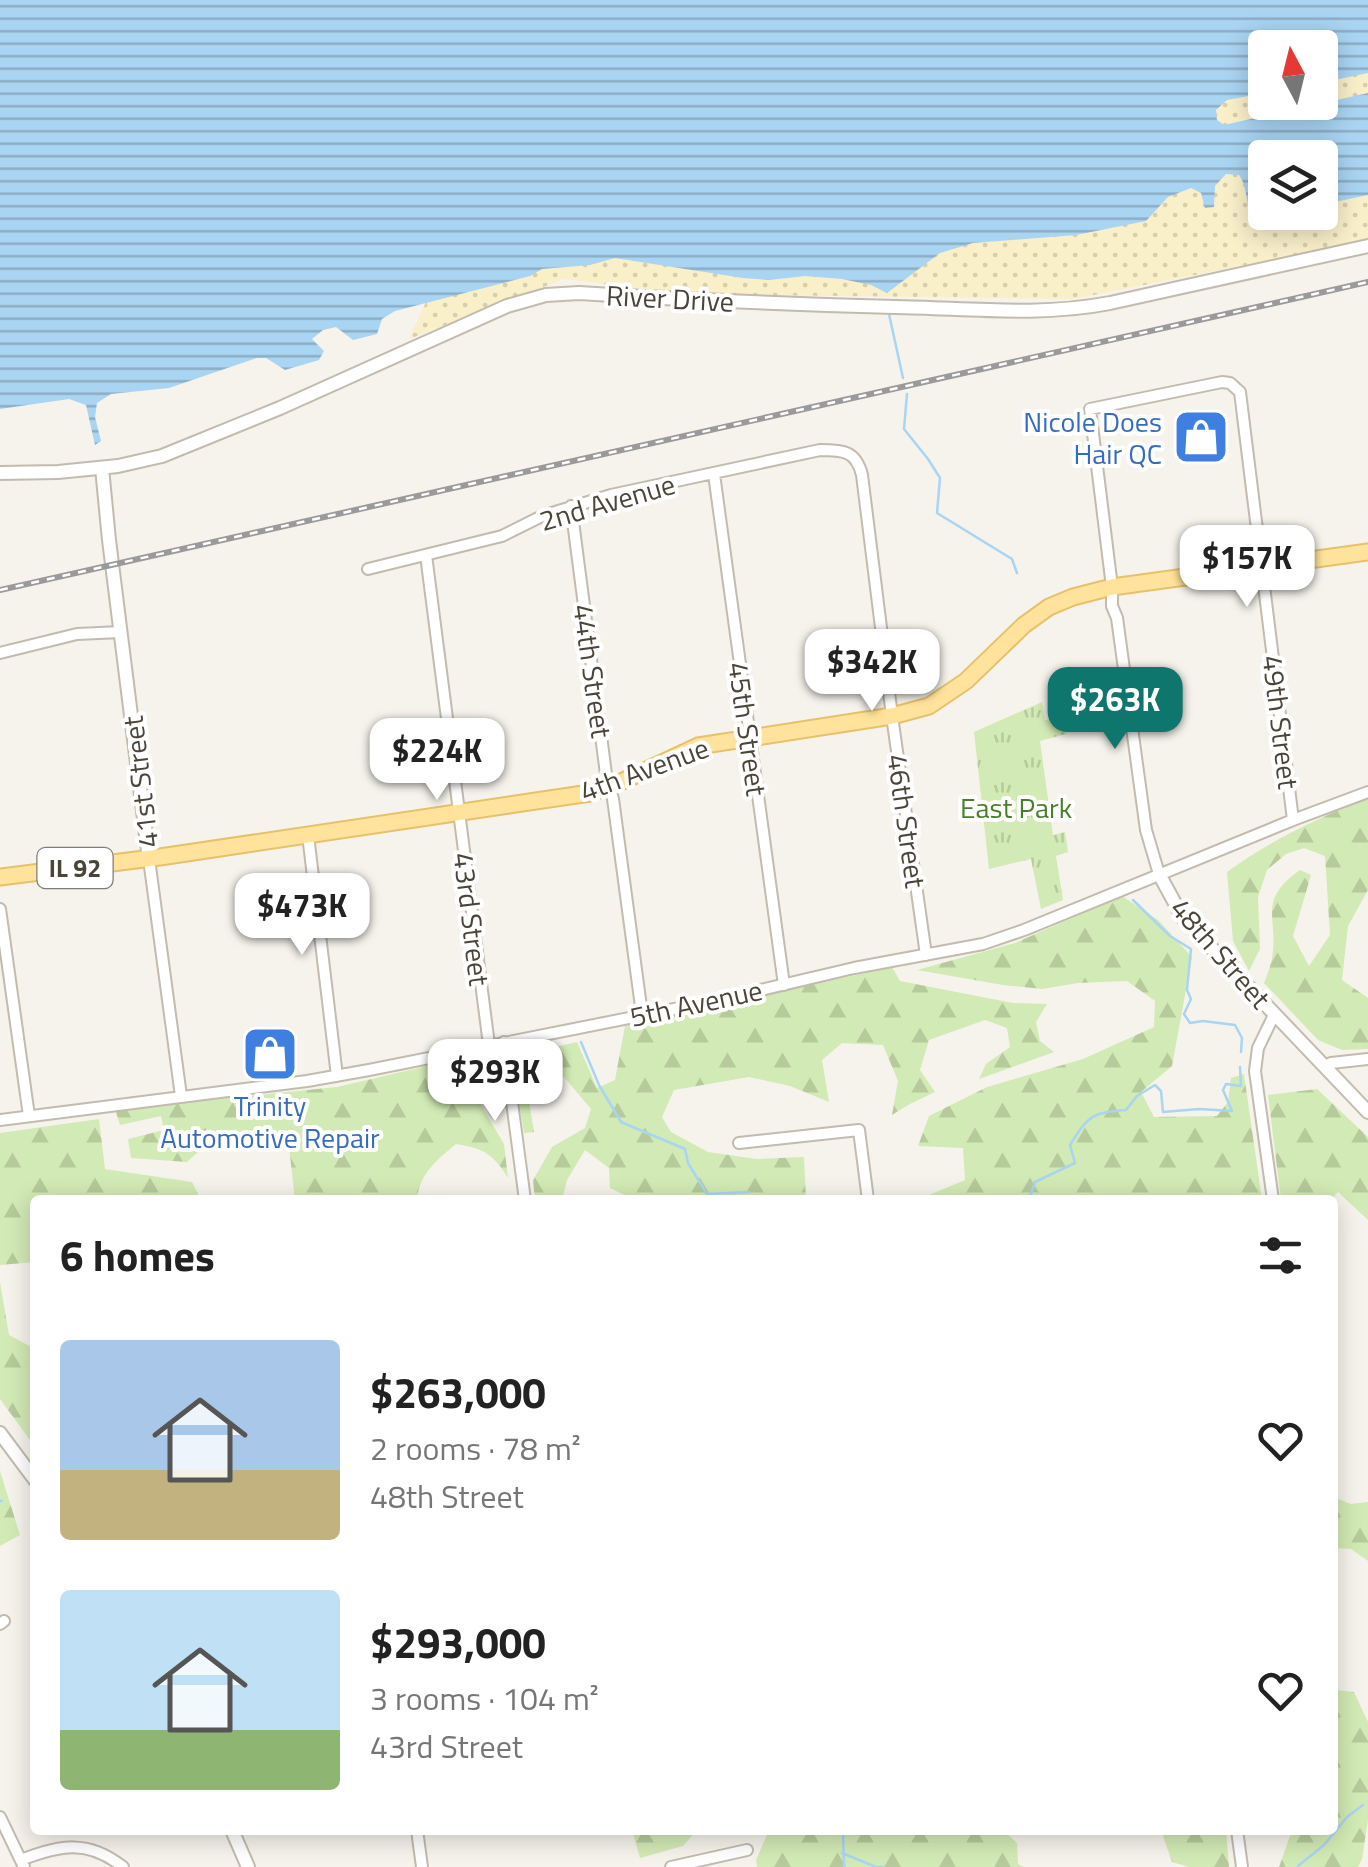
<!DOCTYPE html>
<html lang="en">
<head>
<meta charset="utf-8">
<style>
  :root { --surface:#fff; --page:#f2f2f2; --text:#222; --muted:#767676; --accent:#0f766e }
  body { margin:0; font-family:"Titillium Web",sans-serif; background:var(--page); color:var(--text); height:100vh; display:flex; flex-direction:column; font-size:38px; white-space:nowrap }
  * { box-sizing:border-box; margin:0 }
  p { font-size:32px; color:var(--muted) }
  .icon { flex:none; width:55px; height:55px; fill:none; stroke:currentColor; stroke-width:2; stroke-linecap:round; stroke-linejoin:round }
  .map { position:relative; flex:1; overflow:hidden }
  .panel { position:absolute; left:30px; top:1195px; width:1308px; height:640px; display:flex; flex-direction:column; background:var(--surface); border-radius:10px; box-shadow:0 5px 25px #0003 }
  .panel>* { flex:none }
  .needle { width:65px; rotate:353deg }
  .fabs { position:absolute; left:1248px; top:30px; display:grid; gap:20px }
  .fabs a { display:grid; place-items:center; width:90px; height:90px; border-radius:10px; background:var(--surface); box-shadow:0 5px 25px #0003; font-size:50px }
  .price { position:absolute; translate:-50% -85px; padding:0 22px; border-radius:20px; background:#fff; color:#222; font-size:32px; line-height:65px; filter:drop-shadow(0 2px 5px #0008) }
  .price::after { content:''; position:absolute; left:50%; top:60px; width:30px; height:22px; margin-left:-15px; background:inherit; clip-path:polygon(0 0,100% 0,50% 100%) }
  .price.selected { background:var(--accent); color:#fff }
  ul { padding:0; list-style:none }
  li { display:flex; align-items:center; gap:30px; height:250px; padding:0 30px }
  li span { display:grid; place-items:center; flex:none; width:280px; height:200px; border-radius:10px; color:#555 }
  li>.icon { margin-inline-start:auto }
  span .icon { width:120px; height:120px; fill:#fffc; stroke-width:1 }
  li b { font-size:42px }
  h2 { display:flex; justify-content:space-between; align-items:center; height:120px; padding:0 30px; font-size:42px }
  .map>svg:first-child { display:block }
  .forest { fill:url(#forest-firs) }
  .sand { fill:url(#sand-dots); fill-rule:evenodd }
  .park { fill:url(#park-tufts) }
  .water { fill:url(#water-rules) }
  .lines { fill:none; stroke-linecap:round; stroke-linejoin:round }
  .stream { stroke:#a9d4f2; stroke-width:2.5 }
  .minor-casing { stroke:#c2bbae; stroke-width:14 }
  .tertiary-casing { stroke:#c2bbae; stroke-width:16 }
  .primary-casing { stroke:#e6c16a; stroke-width:19 }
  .minor { stroke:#fff; stroke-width:10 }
  .tertiary { stroke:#fff; stroke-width:12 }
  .primary { stroke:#ffe39c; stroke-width:15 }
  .rail-casing { stroke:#9a9a9a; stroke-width:6 }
  .rail { stroke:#fff; stroke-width:2.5; stroke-dasharray:8; stroke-linecap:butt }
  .labels { text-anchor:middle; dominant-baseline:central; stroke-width:8; stroke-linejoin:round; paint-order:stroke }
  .shield { fill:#fff; stroke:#817c74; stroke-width:2.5 }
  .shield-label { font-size:25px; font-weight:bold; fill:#4b4439 }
  .street-label { font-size:28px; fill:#4b4439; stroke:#fff }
  .shop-label { font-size:28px; fill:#366cbe; stroke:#fff; text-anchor:end }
  .park-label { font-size:28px; fill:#4a7f2a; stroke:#fff }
</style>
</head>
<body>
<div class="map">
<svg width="1368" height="1867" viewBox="0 0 1368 1867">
  <defs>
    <pattern id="forest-firs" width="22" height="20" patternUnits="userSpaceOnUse" patternTransform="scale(2.5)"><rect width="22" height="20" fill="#d2eab5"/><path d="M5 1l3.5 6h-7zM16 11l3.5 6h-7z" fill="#b6ca9c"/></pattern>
    <pattern id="sand-dots" width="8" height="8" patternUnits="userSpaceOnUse" patternTransform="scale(2.5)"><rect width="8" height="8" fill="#f9efc9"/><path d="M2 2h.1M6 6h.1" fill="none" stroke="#d7cead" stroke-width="1.8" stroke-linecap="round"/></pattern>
    <pattern id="park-tufts" width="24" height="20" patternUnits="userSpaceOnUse" patternTransform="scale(2.5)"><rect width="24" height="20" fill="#d2eab5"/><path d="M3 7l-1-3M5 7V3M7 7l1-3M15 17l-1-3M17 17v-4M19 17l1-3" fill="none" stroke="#b6ca9c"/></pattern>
    <pattern id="water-rules" width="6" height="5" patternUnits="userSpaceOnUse" patternTransform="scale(2.5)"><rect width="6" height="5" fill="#a9d4f2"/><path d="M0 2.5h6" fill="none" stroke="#8caec5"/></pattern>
  </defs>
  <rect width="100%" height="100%" fill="#f6f3ec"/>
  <path class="forest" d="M1368 798V890L1348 926 1342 980 1368 998V1049L1342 1050 1318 1040 1264 983C1267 976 1270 967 1272 959 1279 917 1256 901 1300 870L1311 875 1293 936 1309 966 1330 935 1325 856 1304 848 1286 854 1267 870 1258 897 1260 949 1249 971 1233 941 1227 872C1271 840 1318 818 1368 798Z
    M1122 896 1158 920 1192 957 1172 1066 1141 1092 1154 1117 1217 1116 1228 1102 1231 1078 1244 1074 1262 1200H929V1195L965 1180 963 1148 918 1146 929 1116 987 1087 1083 1059 1154 1027 1155 1001 1127 981 1078 983 1042 989 1003 985 917 970 1015 943Z
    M892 967 900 981 1013 1003 1047 1004 1036 1022 1040 1041 1054 1052 979 1079 986 1064 1010 1047 1007 1028 985 1020 929 1040 920 1070 935 1092 908 1105 892 1115 898 1081 883 1045 842 1043 822 1060 829 1102 790 1086 749 1077 674 1090 662 1117 671 1132 708 1152 757 1159 804 1157 806 1200H635L610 1188 609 1168 585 1150 567 1180 562 1200H535L533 1180 552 1147 585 1128 591 1109 564 1077 535 1079 527 1089 534 1132 524 1133 513 1064 525 1054 577 1042 597 1088 615 1080 625 1026Z
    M448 1061 473 1092 504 1144 508 1178C494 1155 484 1148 456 1144 437 1160 419 1174 417 1200H295L289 1147 279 1133 209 1142 187 1162 131 1158 128 1139 164 1130 161 1116 120 1125 115 1109 337 1087Z
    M1317 1089 1368 1137V1220L1338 1192 1331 1200H1281L1268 1095Z
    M99 1119 105 1169 192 1182 201 1200H35V1262L0 1265V1133Z
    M0 1282 9 1335 35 1349V1447L0 1399Z
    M0 1471 20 1535 0 1546Z
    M1333 1497 1351 1504 1368 1502V1561L1351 1549 1333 1548Z
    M1336 1690 1354 1692 1368 1722V1820L1362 1859 1358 1867H1279L1292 1830H1332V1692Z
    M632 1830H697L683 1846 640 1858Z
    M769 1830H1003L1017 1843 1018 1864 1024 1867H757L756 1860Z
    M1161 1830H1226L1229 1867H1189L1172 1862Z"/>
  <path class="sand" d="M1368 69V241L1073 299 687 294 564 279 409 339 431 291 1219 99 1265 89V102H1320V78ZM1265 158H1320V212H1265Z"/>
  <path class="park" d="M1042 702 1045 720 1063 718 1066 734 1040 741 1053 835 1065 832 1068 852 1056 856 1063 900 1041 909 1031 859 989 869 974 732Z"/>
  <path class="water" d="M0 0H1368V73L1320 83V48H1265V93L1227 100 1216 110 1217 120 1224 125 1368 93V195L1320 205V158H1265V212L1287 213 1256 219C1244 208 1249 188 1239 175L1226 174 1215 186 1214 207 1205 208 1201 193 1191 188 1168 197 1146 221 1076 235 973 243 940 253 887 293 871 285 842 279 805 276 769 280 743 278 615 258 590 265 542 269 530 276 395 311 382 319 377 334 353 340 336 327 323 330 312 339 324 351 319 360 285 370 266 358H257L169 388 111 394 97 403 95 417 101 441 95 445 86 405 69 399 0 409Z"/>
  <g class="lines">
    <path class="stream" d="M889 314 903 378
      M907 394 904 429 928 459 940 478 937 513 1012 559 1017 573
      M1133 900 1170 936 1191 949 1187 990 1191 999 1184 1014 1190 1023 1203 1021 1235 1025 1242 1038 1241 1052
      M581 1042 599 1085 621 1122 685 1149 688 1163 707 1194 749 1192
      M1029 1200 1035 1182 1075 1163 1070 1145C1089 1115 1091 1113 1126 1110L1137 1096 1155 1085 1161 1091 1163 1112 1199 1109 1232 1111 1223 1090 1226 1084 1241 1086 1240 1067
      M0 1501H2
      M843 1830 844 1867
      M842 1853 876 1867H883
      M1298 1866 1324 1845 1347 1817 1363 1805"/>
    <g class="minor-casing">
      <path id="minor" d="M714 474 784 985
        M571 506 606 774 613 799 642 1014
        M426 555 489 1045
        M368 569 502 536 542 516 611 495 820 450C844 450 856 451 862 475L892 716 926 955
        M0 653 77 634 121 632
        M308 835 337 1076
        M149 859 181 1096
        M1159 874 1146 830 1117 618 1112 606V587L1090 409 1222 382 1230 383 1240 392 1293 820
        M0 909 29 1116
        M504 1042 525 1200
        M1325 1066 1331 1063 1368 1059
        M0 1120 307 1081 369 1070 714 1001 854 968 983 944 1024 930 1293 820 1368 792
        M739 1143 859 1130 868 1200
        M1273 1200 1255 1071 1258 1048 1274 1015
        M0 1624 4 1621
        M0 1817 24 1867
        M417 1830 422 1867
        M1237 1830 1242 1867
        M21 1860C60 1845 88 1839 123 1867
        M671 1867 747 1850"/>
    </g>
    <g class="tertiary-casing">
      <path id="tertiary" d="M102 468 109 540 149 859
        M0 473 58 472 118 466 162 456 280 408 507 306 546 295 579 293C684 300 789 304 895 307 967 308 1038 317 1110 303L1368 246
        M1159 874 1183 918 1368 1112
        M0 1433 35 1480
        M232 1830 248 1867"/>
    </g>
    <g class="primary-casing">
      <path id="primary" d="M0 877 160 857 590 793 621 782 698 746 892 716 929 706 966 681 1024 625 1049 607 1073 597 1112 587 1368 552"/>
    </g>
    <use href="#minor" class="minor"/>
    <use href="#tertiary" class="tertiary"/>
    <use href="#primary" class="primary"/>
    <g class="rail-casing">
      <path id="rail" d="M0 590 1368 282"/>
    </g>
    <use href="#rail" class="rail"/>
  </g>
  <defs>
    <g id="shop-square" transform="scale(2.875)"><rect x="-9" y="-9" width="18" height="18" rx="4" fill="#3f7fe0" stroke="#fff"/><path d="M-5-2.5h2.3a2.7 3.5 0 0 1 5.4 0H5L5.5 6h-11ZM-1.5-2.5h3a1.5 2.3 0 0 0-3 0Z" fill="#fff"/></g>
  </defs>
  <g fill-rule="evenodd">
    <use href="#shop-square" x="1201" y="437"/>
    <use href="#shop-square" x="270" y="1054"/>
  </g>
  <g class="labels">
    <rect class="shield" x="37.5" y="848" width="75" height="40" rx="8"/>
    <g class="shield-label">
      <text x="75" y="868">IL 92</text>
    </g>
    <g class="street-label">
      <text transform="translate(670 298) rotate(3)">River Drive</text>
      <text transform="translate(607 502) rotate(-16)">2nd Avenue</text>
      <text transform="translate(593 671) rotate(82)">44th Street</text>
      <text transform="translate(1281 722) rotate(83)">49th Street</text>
      <text transform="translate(748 729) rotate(82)">45th Street</text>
      <text transform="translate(644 769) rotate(-20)">4th Avenue</text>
      <text transform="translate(140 782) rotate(-97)">41st Street</text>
      <text transform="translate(907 821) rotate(82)">46th Street</text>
      <text transform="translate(472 919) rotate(83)">43rd Street</text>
      <text transform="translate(1221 953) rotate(49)">48th Street</text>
      <text transform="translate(696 1003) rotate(-12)">5th Avenue</text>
    </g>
    <g class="shop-label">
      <text x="1162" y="421">Nicole Does<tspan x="1162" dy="32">Hair QC</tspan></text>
      <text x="270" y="1105" text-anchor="middle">Trinity<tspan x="270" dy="32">Automotive Repair</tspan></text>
    </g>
    <g class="park-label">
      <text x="1016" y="807">East Park</text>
    </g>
  </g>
</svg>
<div class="fabs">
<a><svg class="needle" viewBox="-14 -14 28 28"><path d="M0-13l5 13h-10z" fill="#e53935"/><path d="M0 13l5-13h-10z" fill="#767676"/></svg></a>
<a><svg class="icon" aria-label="layers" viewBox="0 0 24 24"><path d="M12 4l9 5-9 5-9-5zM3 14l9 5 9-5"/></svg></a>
</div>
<b class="price" style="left:1247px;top:610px">$157K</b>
<b class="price" style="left:872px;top:714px">$342K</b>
<b class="price selected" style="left:1115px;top:752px">$263K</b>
<b class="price" style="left:437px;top:803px">$224K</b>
<b class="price" style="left:302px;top:958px">$473K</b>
<b class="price" style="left:495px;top:1124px">$293K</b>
<section class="panel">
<h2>6 homes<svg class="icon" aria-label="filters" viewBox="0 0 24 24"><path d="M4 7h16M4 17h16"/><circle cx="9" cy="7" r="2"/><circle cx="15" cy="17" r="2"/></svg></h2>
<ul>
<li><span style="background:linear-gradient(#a9c7e8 65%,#c2b280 0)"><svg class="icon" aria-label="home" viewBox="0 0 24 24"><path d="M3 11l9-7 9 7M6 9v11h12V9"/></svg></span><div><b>$263,000</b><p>2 rooms · 78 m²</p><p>48th Street</p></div><svg class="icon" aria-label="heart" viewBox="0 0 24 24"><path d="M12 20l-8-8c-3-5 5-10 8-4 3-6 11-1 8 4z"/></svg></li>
<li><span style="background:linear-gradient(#bfe0f5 70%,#8fb573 0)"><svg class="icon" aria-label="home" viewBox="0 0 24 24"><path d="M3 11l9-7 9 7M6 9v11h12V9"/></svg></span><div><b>$293,000</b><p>3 rooms · 104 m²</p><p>43rd Street</p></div><svg class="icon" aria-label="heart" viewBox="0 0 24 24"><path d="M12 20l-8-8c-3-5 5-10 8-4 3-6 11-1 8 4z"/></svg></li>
</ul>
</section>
</div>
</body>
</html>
